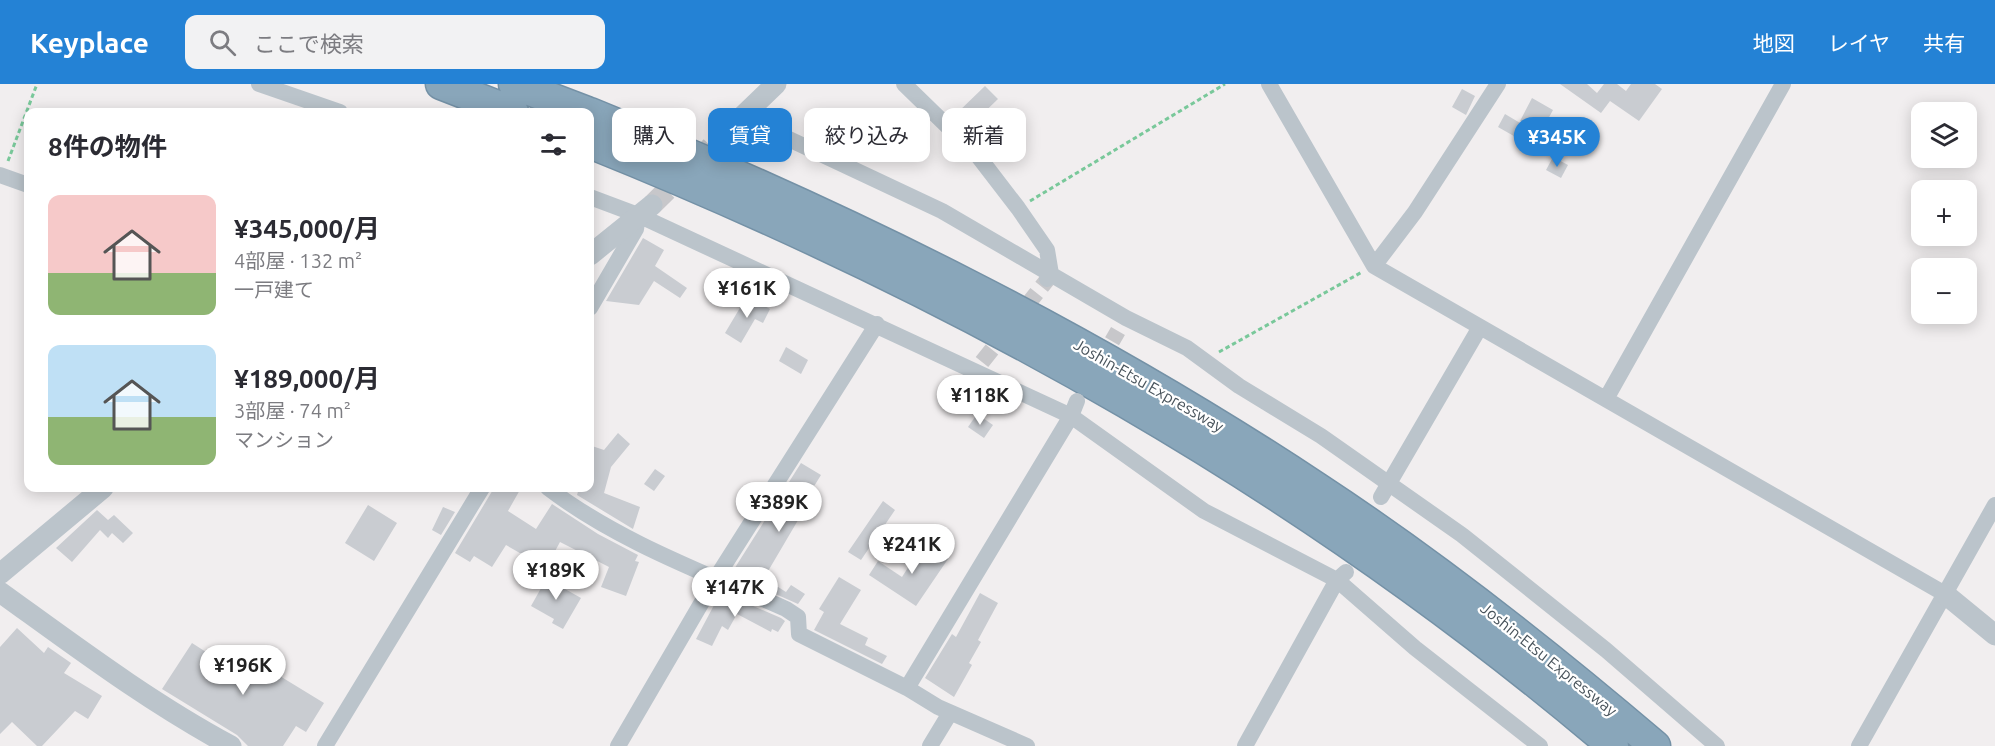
<!DOCTYPE html>
<html lang="ja">
<head>
<meta charset="utf-8">
<style>
  :root { --surface:#fff; --page:#f2f2f3; --text:#2b2b33; --muted:#7c7c81; --accent:#2482d5 }
  body { margin:0; font-family:Ubuntu,"Noto Sans JP",sans-serif; background:var(--page); color:var(--text); height:100vh; display:flex; flex-direction:column; font-size:22px; white-space:nowrap }
  * { box-sizing:border-box; margin:0 }
  p { font-size:20px; color:var(--muted) }
  .icon { flex:none; width:33px; height:33px; fill:none; stroke:currentColor; stroke-width:2; stroke-linecap:round; stroke-linejoin:round }
  .map { position:relative; flex:1; overflow:hidden }
  .sheet { position:absolute; left:24px; top:24px; width:570px; height:384px; display:flex; flex-direction:column; background:var(--surface); border-radius:12px; box-shadow:0 3px 15px #0003 }
  .sheet>* { flex:none }
  .guide { position:absolute; left:612px; top:24px; width:570px; height:54px; display:flex; gap:12px }
  .buttons { position:absolute; left:1911px; top:18px; display:grid; gap:12px }
  .buttons a { display:grid; place-items:center; width:66px; height:66px; border-radius:12px; background:var(--surface); box-shadow:0 3px 15px #0003; font-size:30px }
  .price { position:absolute; translate:-50% -51px; padding:0 14px; border-radius:21px; background:#fff; color:#222; font-size:20px; line-height:39px; filter:drop-shadow(0 2px 3px #0008) }
  .price::after { content:''; position:absolute; left:50%; top:36px; width:18px; height:14px; margin-left:-9px; background:inherit; clip-path:polygon(0 0,100% 0,50% 100%) }
  .price.on { background:var(--accent); color:#fff }
  ul { padding:0; list-style:none }
  li { display:flex; align-items:center; gap:18px; height:150px; padding:0 24px }
  li span { display:grid; place-items:center; flex:none; width:168px; height:120px; border-radius:12px; color:#555 }
  li>.icon { margin-inline-start:auto }
  span .icon { width:72px; height:72px; fill:#fffc; stroke-width:1 }
  li b { font-size:26px }
  h2 { display:flex; justify-content:space-between; align-items:center; height:72px; padding:0 24px; font-size:26px }
  .tag { padding:0 21px; border-radius:12px; background:var(--surface); box-shadow:0 3px 15px #0003; font-size:21px; line-height:54px }
  .tag.on { background:var(--accent); color:#fff }
  header { display:flex; align-items:center; gap:36px; box-sizing:border-box; height:84px; padding:0 30px; background:var(--accent); color:#fff }
  header strong { font-size:28px }
  nav { display:flex; gap:33px; margin-inline-start:auto; font-size:21px }
  .search { width:420px; height:54px; background:var(--page); display:flex; align-items:center; gap:15px; box-sizing:border-box; padding:0 21px; border-radius:12px; color:var(--muted); font-size:22px }
  .map>svg:first-child { display:block }
  .building { fill:#c9ccd1 }
  .lines { fill:none; stroke-linecap:round; stroke-linejoin:round }
  .minor-tunnel { stroke:#c7c7ca; stroke-width:16; stroke-dasharray:16 8; stroke-linecap:butt }
  .tertiary-tunnel { stroke:#c7c7ca; stroke-width:21; stroke-dasharray:21 10; stroke-linecap:butt }
  .motorway-casing { stroke:#7491a6; stroke-width:33 }
  .path { stroke:#79c89a; stroke-width:3; stroke-dasharray:4.5 3; stroke-linecap:butt }
  .minor { stroke:#bbc4cb; stroke-width:16 }
  .tertiary { stroke:#bbc4cb; stroke-width:21 }
  .motorway { stroke:#89a6ba; stroke-width:30 }
  .labels { text-anchor:middle; dominant-baseline:central; stroke-width:4.5; stroke-linejoin:round; paint-order:stroke }
  .street-label { font-size:16px; fill:#48535b; stroke:#fff }
</style>
</head>
<body>
<header>
<strong>Keyplace</strong>
<div class="search"><svg class="icon" aria-label="search" viewBox="0 0 24 24"><circle cx="10" cy="10" r="6"/><path d="M15 15l6 6"/></svg>ここで検索</div>
<nav><a>地図</a><a>レイヤ</a><a>共有</a></nav>
</header>
<div class="map">
<svg width="1995" height="662" viewBox="0 0 1995 662">
  <rect width="100%" height="100%" fill="#f1eeef"/>
  <path class="building" d="M1560 0H1587L1597 9 1604 0H1617L1626 7 1631 0H1655L1662 5 1639 37 1610 17 1601 29Z
    M985 2 998 15 968 44 956 30Z
    M1462 5 1475 12 1466 31 1452 23Z
    M1532 14 1553 26 1541 48 1520 37Z
    M1505 30 1527 43 1519 55 1498 43Z
    M1553 73 1568 81 1561 94 1546 86Z
    M643 154 664 166 655 182 687 204 680 214 654 197 639 221 606 217Z
    M747 212 770 225 763 239 755 235 741 259 725 249Z
    M786 263 808 276 801 290 779 277Z
    M977 330 993 341 984 354 968 343Z
    M618 349 630 360 611 383 604 409 640 423 633 445 577 411 579 404H590L592 362 604 366Z
    M801 379 821 391 808 412 821 421 813 432 804 426 764 494 786 508 791 501 805 510 798 520 731 490Z
    M655 385 665 392 654 407 644 400Z
    M494 404H521L508 427 536 445 552 420 598 450 638 471 635 477 639 478 626 512 601 503 609 483 560 458 546 484 506 461 492 483 474 472 470 478 455 469Z
    M883 417 895 426 861 476 848 468Z
    M368 421 397 439 374 477 345 459Z
    M443 423 455 428 441 451 432 446Z
    M97 426 108 436 114 431 133 449 123 459 112 449 108 454 100 446 72 478 56 464Z
    M923 460 948 475 916 522 869 491 878 477 902 493Z
    M549 490 568 500 565 505 581 514 563 545 552 539 554 535 531 522Z
    M839 493 861 506 840 540 868 554 865 561 887 572 882 580 814 546 824 528 819 525Z
    M721 508 781 534 785 537 778 548 772 545 771 548 737 530 728 546 722 542 712 562 696 555Z
    M980 509 998 519 978 556 981 558 969 579 972 581 954 613 925 594 952 550 956 553Z
    M17 544 44 569 48 563 71 579 64 589 102 612 88 635 75 627 42 662H37L12 638 0 650V563Z
    M192 559 220 577 229 561 324 619 306 648 296 642 283 662H248L237 651 162 605Z"/>
  <g class="lines">
    <path class="minor-tunnel" d="M982 278 1047 196
      M1100 278 1118 247"/>
    <path class="tertiary-tunnel" d="M652 121 725 49"/>
    <g class="motorway-casing">
      <path id="motorway" d="M441 0 513 28
        M514 0 587 28
        M590 29C843 132 1088 252 1317 404 1436 482 1547 570 1655 662
        M590 59C963 209 1305 400 1613 662"/>
    </g>
    <path class="path" d="M8 77 37 0
      M1030 117 1225 0
      M1219 268 1362 188"/>
    <path class="minor" d="M259 0 340 28
      M904 0 978 72 1018 124 1047 166 1051 190 1047 195
      M1269 0 1374 182 1945 510
      M742 33 942 127 1126 234 1187 264 1239 302 1321 352 1462 451 1606 566 1717 662
      M0 91 28 101
      M590 113 638 131 1071 332 1204 427 1337 496 1415 564 1540 662
      M1374 182 1415 128 1498 0
      M590 224 636 145 638 131
      M1606 315 1783 0
      M548 404C619 458 705 489 786 525L798 533 799 550 907 604 938 623 1027 662
      M1381 413 1480 243
      M907 604 1071 332 1077 317
      M325 662 482 404
      M618 662 716 494 877 240
      M930 662 950 629
      M1245 662 1337 496 1346 488
      M1859 662 1995 421"/>
    <path class="tertiary" d="M725 49 776 0
      M590 171 652 121
      M0 490 103 404
      M0 508C75 562 149 618 231 662
      M1945 510 1995 551"/>
    <use href="#motorway" class="motorway"/>
  </g>
  <g class="labels">
    <g class="street-label">
      <text transform="translate(1149 301) rotate(30)">Joshin-Etsu Expressway</text>
      <text transform="translate(1549 575) rotate(39)">Joshin-Etsu Expressway</text>
    </g>
  </g>
</svg>
<div class="buttons">
<a><svg class="icon" aria-label="layers" viewBox="0 0 24 24"><path d="M12 4l9 5-9 5-9-5zM3 14l9 5 9-5"/></svg></a>
<a>+</a>
<a>−</a>
</div>
<b class="price on" style="left:1557px;top:84px">¥345K</b>
<b class="price" style="left:747px;top:235px">¥161K</b>
<b class="price" style="left:980px;top:342px">¥118K</b>
<b class="price" style="left:779px;top:449px">¥389K</b>
<b class="price" style="left:912px;top:491px">¥241K</b>
<b class="price" style="left:556px;top:517px">¥189K</b>
<b class="price" style="left:735px;top:534px">¥147K</b>
<b class="price" style="left:243px;top:612px">¥196K</b>
<div class="guide">
<a class="tag">購入</a>
<a class="tag on">賃貸</a>
<a class="tag">絞り込み</a>
<a class="tag">新着</a>
</div>
<section class="sheet">
<h2>8件の物件<svg class="icon" aria-label="filters" viewBox="0 0 24 24"><path d="M4 7h16M4 17h16"/><circle cx="9" cy="7" r="2"/><circle cx="15" cy="17" r="2"/></svg></h2>
<ul>
<li><span style="background:linear-gradient(#f6c9c9 65%,#8fb573 0)"><svg class="icon" aria-label="home" viewBox="0 0 24 24"><path d="M3 11l9-7 9 7M6 9v11h12V9"/></svg></span><div><b>¥345,000/月</b><p>4部屋 · 132 m²</p><p>一戸建て</p></div></li>
<li><span style="background:linear-gradient(#bfe0f5 60%,#8fb573 0)"><svg class="icon" aria-label="home" viewBox="0 0 24 24"><path d="M3 11l9-7 9 7M6 9v11h12V9"/></svg></span><div><b>¥189,000/月</b><p>3部屋 · 74 m²</p><p>マンション</p></div></li>
</ul>
</section>
</div>
</body>
</html>
